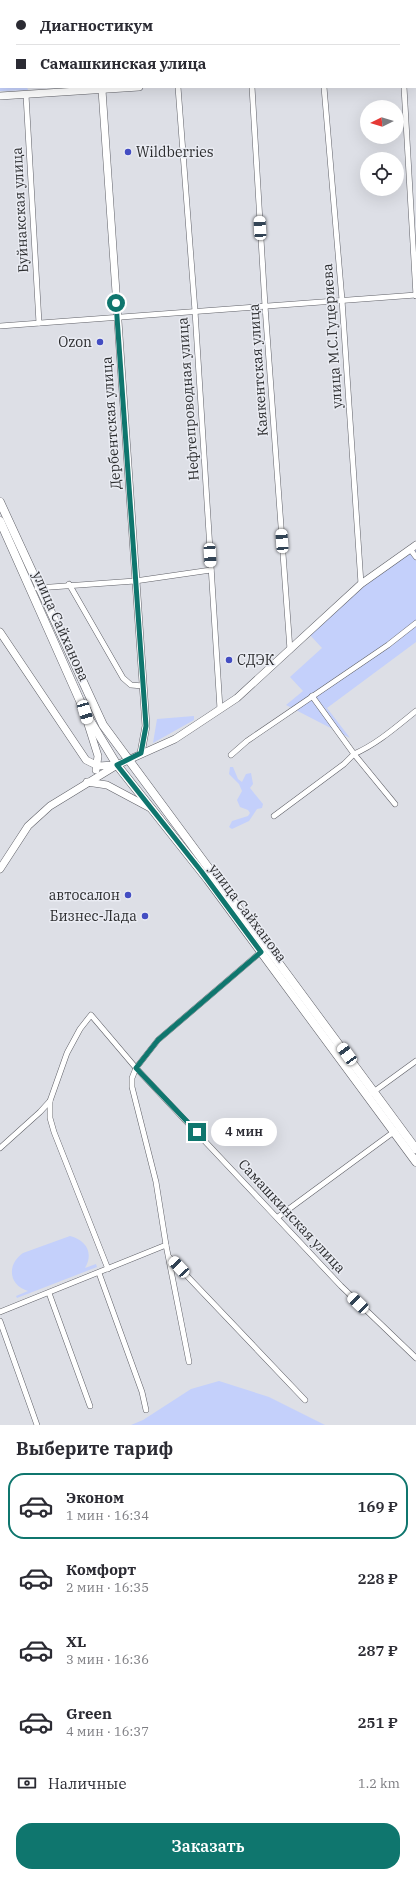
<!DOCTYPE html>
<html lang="ru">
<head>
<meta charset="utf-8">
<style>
  body { margin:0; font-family:"IBM Plex Serif",serif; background:#f7f7f7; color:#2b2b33; height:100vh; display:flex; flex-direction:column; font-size:15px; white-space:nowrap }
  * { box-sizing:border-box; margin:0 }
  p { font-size:13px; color:#7c7c81 }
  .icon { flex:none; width:22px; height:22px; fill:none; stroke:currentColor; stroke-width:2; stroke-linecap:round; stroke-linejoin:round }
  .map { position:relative; height:1425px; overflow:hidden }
  .details { display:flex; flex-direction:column; background:#fff; flex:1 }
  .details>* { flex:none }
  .hud { position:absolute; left:0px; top:0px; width:416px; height:88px; box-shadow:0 4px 16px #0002; display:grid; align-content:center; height:88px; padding:0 16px; background:#fff }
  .needle { width:26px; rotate:265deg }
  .tools { position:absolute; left:360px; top:100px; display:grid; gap:8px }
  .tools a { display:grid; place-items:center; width:44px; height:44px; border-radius:50%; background:#fff; box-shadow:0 4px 16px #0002; font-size:20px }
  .end { position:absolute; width:18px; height:18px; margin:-9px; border:5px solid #0f766e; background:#fff; box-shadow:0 0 0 2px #fff }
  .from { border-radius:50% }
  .bubble { position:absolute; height:28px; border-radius:14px; background:#fff; box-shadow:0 4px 16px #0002; font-size:13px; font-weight:600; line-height:28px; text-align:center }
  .car { position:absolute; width:12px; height:24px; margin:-12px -6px; border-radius:5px; box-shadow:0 0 3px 1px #0007; background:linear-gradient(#fff 24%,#345 0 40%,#fff 0 76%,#345 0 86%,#fff 0) }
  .hud b { display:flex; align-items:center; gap:14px; height:38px; font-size:15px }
  .hud b+b { border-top:1px solid #e1e1e2 }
  .hud i { width:10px; height:10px; background:#2b2b33 }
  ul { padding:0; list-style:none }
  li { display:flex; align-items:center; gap:12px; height:66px; margin:0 8px 6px; padding:0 8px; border:2px solid transparent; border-radius:16px }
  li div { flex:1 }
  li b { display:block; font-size:15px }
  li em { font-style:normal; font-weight:600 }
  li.current { border-color:#0f766e }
  li>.icon { width:36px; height:36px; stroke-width:1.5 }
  h2 { padding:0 16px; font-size:18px; line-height:48px }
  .pay { display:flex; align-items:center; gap:10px; height:44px; padding:0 16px; font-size:15px }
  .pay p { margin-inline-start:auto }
  .button { display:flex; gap:8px; margin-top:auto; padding:8px 16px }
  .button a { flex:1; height:46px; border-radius:16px; background:#0f766e; color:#fff; font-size:16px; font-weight:600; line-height:46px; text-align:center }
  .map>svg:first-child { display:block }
  .green { fill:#c4d0fb }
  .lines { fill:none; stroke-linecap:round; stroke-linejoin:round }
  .street-casing { stroke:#5f6067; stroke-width:6 }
  .secondary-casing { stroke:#5f6067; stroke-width:8 }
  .primary-casing { stroke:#5f6067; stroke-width:9 }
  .street { stroke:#fff; stroke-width:5 }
  .secondary { stroke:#fff; stroke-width:7 }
  .primary { stroke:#fff; stroke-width:8 }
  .route { stroke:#0f766e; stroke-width:5 }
  .poi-dot { fill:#434dc2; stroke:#eaecf3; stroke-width:1.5 }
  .labels { text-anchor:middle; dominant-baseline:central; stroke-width:3; stroke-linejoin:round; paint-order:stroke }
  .poi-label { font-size:14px; fill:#2c2d2f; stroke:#eaecf3; text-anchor:end }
  .street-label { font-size:14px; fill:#2c2d2f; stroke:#eaecf3 }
</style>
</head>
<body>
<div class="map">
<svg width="416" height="1425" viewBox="0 0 416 1425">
  <rect width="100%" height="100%" fill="#dddfe6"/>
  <!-- green -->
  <g class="green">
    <path d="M0 0H244V1H1V87H27L28 90 0 91Z"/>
    <path d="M416 549V642L327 708 350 738 286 705 303 691 290 677 322 648 310 635 364 586Z"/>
    <path d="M194 716V720L153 743 157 719Z"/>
    <path d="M230 767H233L238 779 242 782 246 774 251 773 253 784 250 788 263 804 262 808 257 809 249 821 232 829 229 827 232 821 248 816 250 813 248 810 240 807 237 800 242 791 239 784 229 774Z"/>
    <path d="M70 1236C86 1240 94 1253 85 1268L96 1264 97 1267 17 1298 16 1296 28 1291C8 1285 7 1264 23 1253Z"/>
    <path d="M219 1381 269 1397 325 1425H131L143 1420 191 1389Z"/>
  </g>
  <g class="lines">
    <defs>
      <g id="street">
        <path d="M317 0V1"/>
        <path d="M409 0V1"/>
        <path d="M178 87 195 311 220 709"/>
        <path d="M252 87 265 306 290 650"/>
        <path d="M324 87 342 300 361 584"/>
        <path d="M404 87 416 296"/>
        <path d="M26 95 39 323"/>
        <path d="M0 326 416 295"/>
        <path d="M410 549 416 557"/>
        <path d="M69 584 123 678 131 685 143 686"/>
        <path d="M37 588 135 581 211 570"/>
        <path d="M312 696 354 754C377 744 396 727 416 711"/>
        <path d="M231 755 247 741 388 645 416 623"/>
        <path d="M274 816 344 764 354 754 395 804"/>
        <path d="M372 1093 416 1061"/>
        <path d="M50 1101V1118L54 1132 108 1269"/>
        <path d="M0 1148 40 1112 50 1101 67 1053 80 1029 91 1015 136 1068 341 1286 416 1358"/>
        <path d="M278 1217 395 1131"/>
        <path d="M169 1257 305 1400"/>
        <path d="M99 1273 142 1392 146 1410"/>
        <path d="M49 1293 90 1406"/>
        <path d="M0 1312 166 1245"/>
        <path d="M0 1321 37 1425"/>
        <path d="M189 1362 166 1245 156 1182 132 1087V1078L136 1068 158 1040 262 951"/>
      </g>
      <g id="secondary">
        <path d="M248 0V1"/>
        <path d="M415 72H416"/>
        <path d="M102 90 146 726 141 753"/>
        <path d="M0 96 139 87"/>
        <path d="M0 632 86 760 98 766 115 765"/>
        <path d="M86 718 98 756 96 770"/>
        <path d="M87 782 107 785 152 809"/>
        <path d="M0 869 28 826 50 806 117 765 175 739 237 698 361 584 416 545"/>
      </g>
      <g id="primary">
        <path d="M0 502 103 725 416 1149"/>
        <path d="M0 521 85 712 117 765 208 880 416 1162"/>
      </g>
    </defs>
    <!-- street casing -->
    <use href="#street" class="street-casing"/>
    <!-- secondary casing -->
    <use href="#secondary" class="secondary-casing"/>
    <!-- primary casing -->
    <use href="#primary" class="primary-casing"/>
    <!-- street -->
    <use href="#street" class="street"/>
    <!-- secondary -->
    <use href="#secondary" class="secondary"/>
    <!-- primary -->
    <use href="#primary" class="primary"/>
  </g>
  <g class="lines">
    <!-- route -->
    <path class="route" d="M116 303 146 726 141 753 117 765 201 871 261 952 158 1040 136 1068 197 1132"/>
  </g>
  <!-- markers -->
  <g class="poi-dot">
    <circle cx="128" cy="152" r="4"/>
    <circle cx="100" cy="342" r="4"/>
    <circle cx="229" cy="660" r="4"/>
    <circle cx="128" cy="895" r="4"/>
    <circle cx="145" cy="916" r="4"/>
  </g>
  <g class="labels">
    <!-- poi labels -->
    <g class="poi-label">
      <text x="136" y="152" text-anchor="start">Wildberries</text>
      <text x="92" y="342">Ozon</text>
      <text x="237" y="660" text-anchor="start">СДЭК</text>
      <text x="120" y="895">автосалон</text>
      <text x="137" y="916">Бизнес-Лада</text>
    </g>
    <!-- street labels -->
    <g class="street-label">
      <text transform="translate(20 210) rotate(-93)">Буйнакская улица</text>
      <text transform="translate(332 336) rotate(-94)">улица М.С.Гуцериева</text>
      <text transform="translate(258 370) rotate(-94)">Каякентская улица</text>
      <text transform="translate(188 399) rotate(-94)">Нефтепроводная улица</text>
      <text transform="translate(111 423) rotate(-94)">Дербентская улица</text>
      <text transform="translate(61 626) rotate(66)">улица Сайханова</text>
      <text transform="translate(248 913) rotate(53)">улица Сайханова</text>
      <text transform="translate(292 1216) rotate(47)">Самашкинская улица</text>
    </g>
  </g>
</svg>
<div class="tools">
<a><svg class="needle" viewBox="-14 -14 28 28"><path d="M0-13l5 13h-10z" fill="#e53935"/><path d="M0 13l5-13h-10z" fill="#7c7c81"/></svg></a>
<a><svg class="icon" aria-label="locate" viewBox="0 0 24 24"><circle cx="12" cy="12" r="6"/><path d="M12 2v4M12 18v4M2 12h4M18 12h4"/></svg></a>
</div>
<i class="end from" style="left:116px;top:303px"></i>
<i class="end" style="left:197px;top:1132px"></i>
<div class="bubble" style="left:211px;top:1118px;width:66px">4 мин</div>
<i class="car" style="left:260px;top:228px;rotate:357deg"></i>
<i class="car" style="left:282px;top:541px;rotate:356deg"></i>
<i class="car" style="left:210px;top:555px;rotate:177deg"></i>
<i class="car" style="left:85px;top:712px;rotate:164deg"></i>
<i class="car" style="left:347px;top:1054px;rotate:324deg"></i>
<i class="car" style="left:179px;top:1267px;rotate:317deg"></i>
<i class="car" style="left:358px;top:1303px;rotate:314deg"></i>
<div class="hud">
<b><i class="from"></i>Диагностикум</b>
<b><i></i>Самашкинская улица</b>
</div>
</div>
<section class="details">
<h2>Выберите тариф</h2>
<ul>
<li class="current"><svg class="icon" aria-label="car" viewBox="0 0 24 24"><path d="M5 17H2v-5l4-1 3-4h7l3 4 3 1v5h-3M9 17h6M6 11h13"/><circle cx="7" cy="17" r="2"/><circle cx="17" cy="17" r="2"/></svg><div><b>Эконом</b><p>1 мин · 16:34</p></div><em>169 ₽</em></li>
<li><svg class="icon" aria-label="car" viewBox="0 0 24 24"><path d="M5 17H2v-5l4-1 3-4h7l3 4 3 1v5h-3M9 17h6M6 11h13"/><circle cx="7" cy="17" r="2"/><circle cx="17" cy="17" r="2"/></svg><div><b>Комфорт</b><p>2 мин · 16:35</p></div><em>228 ₽</em></li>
<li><svg class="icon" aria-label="car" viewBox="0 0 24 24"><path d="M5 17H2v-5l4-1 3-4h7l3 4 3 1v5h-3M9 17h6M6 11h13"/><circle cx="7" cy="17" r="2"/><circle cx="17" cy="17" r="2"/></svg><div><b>XL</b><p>3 мин · 16:36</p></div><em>287 ₽</em></li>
<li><svg class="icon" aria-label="car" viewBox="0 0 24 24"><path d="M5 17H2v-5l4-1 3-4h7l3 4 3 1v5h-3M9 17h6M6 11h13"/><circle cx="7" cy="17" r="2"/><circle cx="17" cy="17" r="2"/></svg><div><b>Green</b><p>4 мин · 16:37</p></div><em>251 ₽</em></li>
</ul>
<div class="pay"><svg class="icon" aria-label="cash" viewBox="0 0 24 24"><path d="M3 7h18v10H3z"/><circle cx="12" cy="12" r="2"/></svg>Наличные<p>1.2 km</p></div>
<div class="button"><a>Заказать</a></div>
</section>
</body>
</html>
